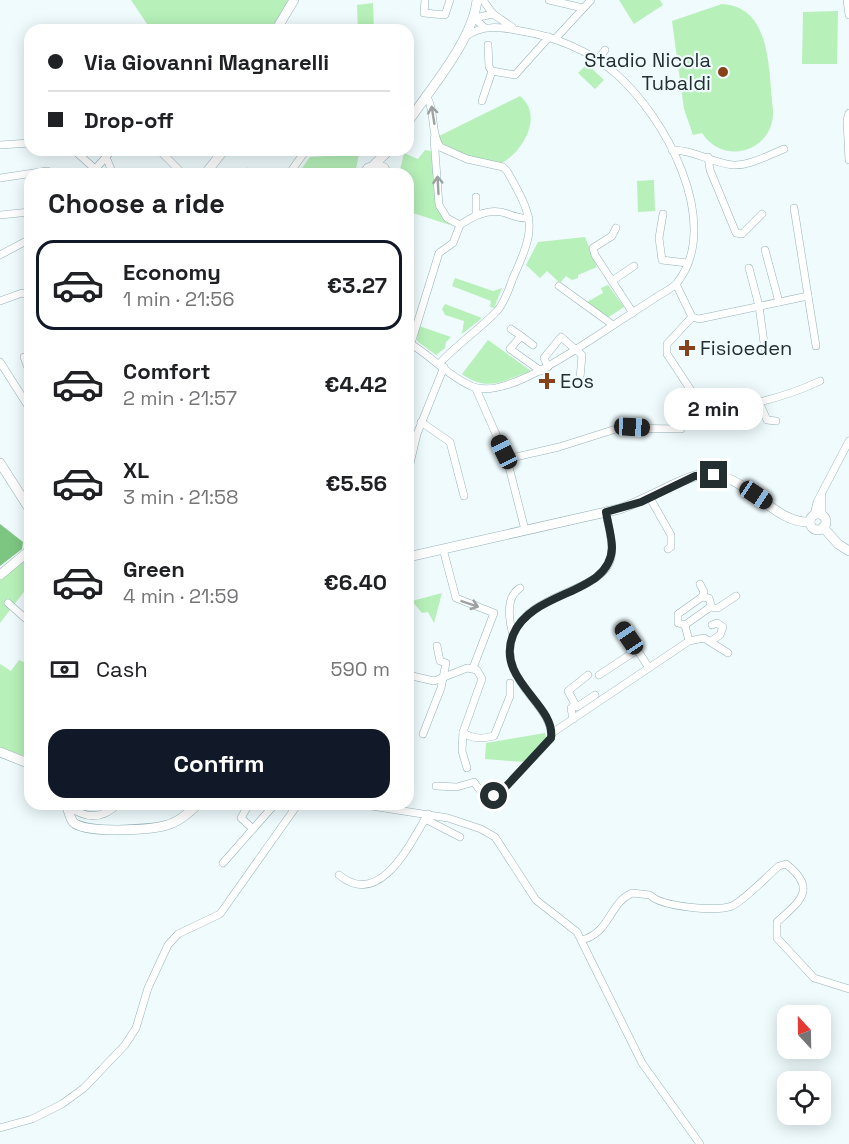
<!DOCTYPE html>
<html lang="en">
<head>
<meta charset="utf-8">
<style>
  body { margin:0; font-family:"Space Grotesk",sans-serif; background:#f6f6f6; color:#202124; height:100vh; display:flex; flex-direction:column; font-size:22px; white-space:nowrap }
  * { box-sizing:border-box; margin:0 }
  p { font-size:20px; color:#757577 }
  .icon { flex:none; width:33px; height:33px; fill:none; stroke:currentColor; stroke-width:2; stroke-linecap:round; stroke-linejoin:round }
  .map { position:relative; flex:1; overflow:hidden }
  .panel { position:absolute; left:24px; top:168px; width:390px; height:642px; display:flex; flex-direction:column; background:#fff; border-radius:18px; box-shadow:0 3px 15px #0003 }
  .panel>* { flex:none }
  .hud { position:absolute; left:24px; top:24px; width:390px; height:132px; border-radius:18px; box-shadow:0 3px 15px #0003; display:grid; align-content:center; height:132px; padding:0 24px; background:#fff }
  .needle { width:39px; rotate:338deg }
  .tools { position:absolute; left:777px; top:1005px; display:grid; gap:12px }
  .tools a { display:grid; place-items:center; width:54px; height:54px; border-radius:12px; background:#fff; box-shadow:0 3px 15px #0003; font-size:30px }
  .end { position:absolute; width:27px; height:27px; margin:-14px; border:8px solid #232f31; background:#fff; box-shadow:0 0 0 3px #fff }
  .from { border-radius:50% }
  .bubble { position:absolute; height:42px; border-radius:18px; background:#fff; box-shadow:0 3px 15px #0003; font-size:20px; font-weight:800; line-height:42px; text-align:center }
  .car { position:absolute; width:18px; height:36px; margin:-18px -9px; border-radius:8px; box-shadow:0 0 4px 2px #0007; background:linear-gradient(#222 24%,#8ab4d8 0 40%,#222 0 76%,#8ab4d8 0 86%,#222 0) }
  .hud b { display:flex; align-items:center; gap:21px; height:57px; font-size:22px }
  .hud b+b { border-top:2px solid #e0e0e0 }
  .hud i { width:15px; height:15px; background:#202124 }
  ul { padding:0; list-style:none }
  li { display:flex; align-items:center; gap:18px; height:90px; margin:0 12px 9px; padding:0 12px; border:3px solid transparent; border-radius:18px }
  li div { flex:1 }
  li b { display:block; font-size:22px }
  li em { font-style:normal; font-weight:800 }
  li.selected { border-color:#111827 }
  li>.icon { width:54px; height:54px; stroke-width:1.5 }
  h2 { padding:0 24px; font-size:27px; line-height:72px }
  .pay { display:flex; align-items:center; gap:15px; height:66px; padding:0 24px; font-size:22px }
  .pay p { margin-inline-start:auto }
  .button { display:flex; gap:12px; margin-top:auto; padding:12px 24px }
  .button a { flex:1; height:69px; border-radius:18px; background:#111827; color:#fff; font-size:24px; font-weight:800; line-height:69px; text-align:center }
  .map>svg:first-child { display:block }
  .green { fill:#b7f0b9 }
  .forest { fill:#7dc682 }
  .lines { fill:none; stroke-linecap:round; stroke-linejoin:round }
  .minor-casing { stroke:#96b3b9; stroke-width:8 }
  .major-casing { stroke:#96b3b9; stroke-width:10 }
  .minor { stroke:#fff; stroke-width:7 }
  .major { stroke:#fff; stroke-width:9 }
  .oneway { stroke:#9ca1a2 }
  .route { stroke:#232f31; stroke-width:8 }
  .poi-dot { fill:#88421b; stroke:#effbfd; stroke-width:2 }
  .labels { text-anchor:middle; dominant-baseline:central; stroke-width:4.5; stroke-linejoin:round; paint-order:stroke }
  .poi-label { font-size:20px; fill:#232f31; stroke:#effbfd; text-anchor:start }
</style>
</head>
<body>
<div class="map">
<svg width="849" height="1144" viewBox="0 0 849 1144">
  <rect width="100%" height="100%" fill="#effbfd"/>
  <!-- green -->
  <g class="green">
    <path d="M131 0H290L271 30H151Z"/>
    <path d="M619 0H660L663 5 634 24Z"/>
    <path d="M373 3 374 30H358L357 5Z"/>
    <path d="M722 4C773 7 768 72 773 110 775 151 724 167 702 133L693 135 684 109 672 21Z"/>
    <path d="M838 11 837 64H802L803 12Z"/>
    <path d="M587 64 604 80 595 89 578 73Z"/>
    <path d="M520 96C544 116 523 151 502 163L470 157 441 143 439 136Z"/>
    <path d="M425 150 431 151 437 207 450 225 416 214H408V174H399L404 153 418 159Z"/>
    <path d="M359 154 355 174H311L302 168 310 157Z"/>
    <path d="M654 180 655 211 638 212 637 181Z"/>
    <path d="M585 237 597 267 578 275V278L572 280 566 276 560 283 547 271 540 278 526 265 538 242Z"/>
    <path d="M455 278 493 291 502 288 494 308 490 307 491 301 452 286Z"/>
    <path d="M608 285 624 307 607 318 587 302 603 293 601 288Z"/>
    <path d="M445 304 482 318 462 334 464 321 445 315 442 309Z"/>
    <path d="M419 326 451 337 446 342 445 348 436 355 417 341Z"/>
    <path d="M488 340 531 371C504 380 488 393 462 374Z"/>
    <path d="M22 560 30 570V584L0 623V580Z"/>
    <path d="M442 593 434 623 428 612 422 613 412 601Z"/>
    <path d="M19 660 30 665V758L0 747V664L11 671Z"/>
    <path d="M545 733 546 738 525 762 485 759 486 743Z"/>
  </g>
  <!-- forest -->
  <path class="forest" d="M0 524 23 542 22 549 0 566Z"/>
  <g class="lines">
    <defs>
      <g id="minor">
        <path d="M425 0 424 13 445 15 450 0"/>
        <path d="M483 0 493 14 512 27"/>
        <path d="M549 0 583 8"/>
        <path d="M847 0 849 15"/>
        <path d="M484 27 474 18 493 14"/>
        <path d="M555 39 591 0"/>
        <path d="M488 45 489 67 492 71 515 75 549 37"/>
        <path d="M597 61 605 50"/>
        <path d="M426 95C436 111 430 132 440 147L467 159 503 167 507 171C535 220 536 227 513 278 509 289 505 302 497 311 479 330 457 344 439 364"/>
        <path d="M482 101 492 71"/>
        <path d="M849 113 847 120 849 160"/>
        <path d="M434 138 439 205 447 218 460 225"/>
        <path d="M0 145 30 143"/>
        <path d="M74 150 95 169"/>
        <path d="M159 150 183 174"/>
        <path d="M672 150C695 150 711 163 733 165 749 166 769 155 784 149"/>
        <path d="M106 157 113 174"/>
        <path d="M708 157 710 170 736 233 742 234 762 214"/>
        <path d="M91 174 112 150"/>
        <path d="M243 174 247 172"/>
        <path d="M289 174 306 150"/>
        <path d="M0 178 47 171 57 174"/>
        <path d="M794 208 808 296"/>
        <path d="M663 214 659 238 662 260 687 263"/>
        <path d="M0 215 30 212"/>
        <path d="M476 215V197"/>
        <path d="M460 225C473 216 489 208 505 213 514 216 519 219 529 218"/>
        <path d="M765 250 779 302"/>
        <path d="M0 255 30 239"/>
        <path d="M749 268 759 306 765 350"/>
        <path d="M612 281 595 255 593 248 612 236 616 228"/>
        <path d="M676 284 692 317 699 319 808 296 816 346"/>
        <path d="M559 286 613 325"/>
        <path d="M0 301 22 293 30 295"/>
        <path d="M633 313 612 281 634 266"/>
        <path d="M692 317 667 344V354L700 404C733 414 790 395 820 381"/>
        <path d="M511 329 521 336 510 349 541 371"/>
        <path d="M521 336 533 345"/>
        <path d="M408 342C430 355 448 376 471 386 500 400 562 358 586 343 609 328 632 313 655 298 662 293 672 289 677 283 724 223 664 115 615 73 590 51 554 36 521 31 500 27 483 24 465 37"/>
        <path d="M408 353 439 253 453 243 460 225"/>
        <path d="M24 357 30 373"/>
        <path d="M0 362 30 409"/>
        <path d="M548 367 544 358 561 337 582 355 580 378"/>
        <path d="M476 389 507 459 525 530"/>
        <path d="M759 402 767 420 776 421"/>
        <path d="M421 422 450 442 464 496"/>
        <path d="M507 459 559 447 619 428 681 429"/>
        <path d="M408 472 417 434 444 367"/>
        <path d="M822 497V515"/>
        <path d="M650 498 671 535V547L668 549"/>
        <path d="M814 515 817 502 849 441"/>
        <path d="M443 549 456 598 494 613 473 668"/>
        <path d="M700 584 704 592 702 597"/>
        <path d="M702 597 709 598 711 605 709 608 685 625 678 623V614Z"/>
        <path d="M8 603 25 618 30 612"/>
        <path d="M709 608H718L736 596"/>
        <path d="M685 625 689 641"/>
        <path d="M622 626 649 668"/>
        <path d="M513 635C509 620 505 597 520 588"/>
        <path d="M711 641 720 635 723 627 717 623 712 625"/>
        <path d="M408 675 434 681 467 668 477 670 482 679 463 732C471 739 483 739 494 736L510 696V683"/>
        <path d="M599 675 637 650"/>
        <path d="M575 704 568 691 588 675"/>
        <path d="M573 719 571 708 575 704 577 707 595 695"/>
        <path d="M463 732 462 751 467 768"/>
        <path d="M552 733 689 641 704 638 728 653"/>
        <path d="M423 734 441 688 446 663 440 661 437 646"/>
        <path d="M436 786 457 787 474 782 479 789 493 796 501 792 551 738C555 706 496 680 513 635 531 590 603 593 611 558 614 543 608 527 606 512"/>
        <path d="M249 804 241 818 253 829"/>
        <path d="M359 804 448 818 481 829 495 837 536 900 577 932 642 1063 700 1144"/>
        <path d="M67 805C85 819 102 820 118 804"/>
        <path d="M425 819 460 837"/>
        <path d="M223 863 275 804"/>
        <path d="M339 875C380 909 410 844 428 814"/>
        <path d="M582 940C611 932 609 903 632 893L650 895C661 907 718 912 732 906 746 899 766 877 779 866L786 864C818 889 800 901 777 922V938L814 978 849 989"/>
        <path d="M0 1128 32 1119 62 1104 84 1088 125 1045 136 1028 148 988 168 945 178 934 220 914 298 804"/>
      </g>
      <g id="major">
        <path d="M276 30 294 0"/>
        <path d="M408 122C430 89 473 40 477 0"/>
        <path d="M374 165 389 150"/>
        <path d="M205 174 224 150"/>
        <path d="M364 174 368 168 377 165 384 168 387 174"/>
        <path d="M0 463 30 510"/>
        <circle cx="818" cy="522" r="8"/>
        <path d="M823 527 838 544 849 551"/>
        <path d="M408 557 619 509C643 502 684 476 704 474 747 472 772 524 810 522"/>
        <path d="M0 575 30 550"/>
        <path d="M0 752 30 764"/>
        <path d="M66 804C68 809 70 818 73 822 84 834 151 830 167 825 179 822 189 813 198 804"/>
      </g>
    </defs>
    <!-- minor casing -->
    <use href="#minor" class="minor-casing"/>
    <!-- major casing -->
    <use href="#major" class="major-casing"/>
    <!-- minor -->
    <use href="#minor" class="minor"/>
    <!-- major -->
    <use href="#major" class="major"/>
  </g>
  <!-- one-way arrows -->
  <defs><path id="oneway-shaft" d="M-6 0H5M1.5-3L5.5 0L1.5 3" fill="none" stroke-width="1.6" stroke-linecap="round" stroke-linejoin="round" transform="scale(1.5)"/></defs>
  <g class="oneway">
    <use href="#oneway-shaft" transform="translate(433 115) rotate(-99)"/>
    <use href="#oneway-shaft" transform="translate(438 185) rotate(-93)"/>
    <use href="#oneway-shaft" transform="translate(470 604) rotate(19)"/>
  </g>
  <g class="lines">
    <!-- route -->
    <path class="route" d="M494 796 501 792 551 738C556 704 495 680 513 635 532 589 610 596 612 548 612 537 608 524 606 512L641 502 695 476 714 475"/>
  </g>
  <!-- markers -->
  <g class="poi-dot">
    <circle cx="723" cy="72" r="6"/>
    <path d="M684 339h6v6h6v6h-6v6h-6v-6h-6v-6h6z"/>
    <path d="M544 372h6v6h6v6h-6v6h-6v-6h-6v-6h6z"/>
  </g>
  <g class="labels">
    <!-- poi labels -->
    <g class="poi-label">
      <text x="711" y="60" text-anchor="end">Stadio Nicola<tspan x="711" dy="23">Tubaldi</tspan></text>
      <text x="700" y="348">Fisioeden</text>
      <text x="560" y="381">Eos</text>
    </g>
  </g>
</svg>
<div class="tools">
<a><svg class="needle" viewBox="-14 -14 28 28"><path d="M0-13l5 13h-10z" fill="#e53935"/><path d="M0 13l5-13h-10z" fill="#757577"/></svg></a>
<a><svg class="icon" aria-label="locate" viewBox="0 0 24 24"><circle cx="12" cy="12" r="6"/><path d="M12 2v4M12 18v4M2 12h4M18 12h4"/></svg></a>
</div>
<i class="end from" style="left:494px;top:796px"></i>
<i class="end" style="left:714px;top:475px"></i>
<div class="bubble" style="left:664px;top:388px;width:99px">2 min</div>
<i class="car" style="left:632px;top:427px;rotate:93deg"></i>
<i class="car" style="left:504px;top:452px;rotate:334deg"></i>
<i class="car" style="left:756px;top:495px;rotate:124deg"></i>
<i class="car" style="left:629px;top:638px;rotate:326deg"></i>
<div class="hud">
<b><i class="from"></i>Via Giovanni Magnarelli</b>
<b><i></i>Drop-off</b>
</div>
<section class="panel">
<h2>Choose a ride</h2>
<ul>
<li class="selected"><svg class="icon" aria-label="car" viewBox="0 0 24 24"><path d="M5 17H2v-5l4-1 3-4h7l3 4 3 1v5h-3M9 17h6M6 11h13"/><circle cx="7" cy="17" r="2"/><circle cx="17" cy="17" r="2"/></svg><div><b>Economy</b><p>1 min · 21:56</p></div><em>€3.27</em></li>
<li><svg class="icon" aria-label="car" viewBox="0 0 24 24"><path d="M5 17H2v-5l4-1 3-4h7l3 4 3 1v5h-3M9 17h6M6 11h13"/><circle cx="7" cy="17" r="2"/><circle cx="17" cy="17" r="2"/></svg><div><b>Comfort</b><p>2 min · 21:57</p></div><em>€4.42</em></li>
<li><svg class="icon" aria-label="car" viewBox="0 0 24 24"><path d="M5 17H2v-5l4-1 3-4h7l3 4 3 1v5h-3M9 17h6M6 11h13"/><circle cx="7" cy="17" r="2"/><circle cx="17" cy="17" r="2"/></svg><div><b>XL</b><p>3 min · 21:58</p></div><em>€5.56</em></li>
<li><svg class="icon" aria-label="car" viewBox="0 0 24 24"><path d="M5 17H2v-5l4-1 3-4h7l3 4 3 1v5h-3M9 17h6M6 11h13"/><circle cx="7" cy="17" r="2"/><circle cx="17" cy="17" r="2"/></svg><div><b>Green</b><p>4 min · 21:59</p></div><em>€6.40</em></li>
</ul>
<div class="pay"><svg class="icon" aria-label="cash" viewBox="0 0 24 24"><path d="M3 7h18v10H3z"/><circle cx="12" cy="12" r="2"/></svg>Cash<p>590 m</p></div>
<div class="button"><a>Confirm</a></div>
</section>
</div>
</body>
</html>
